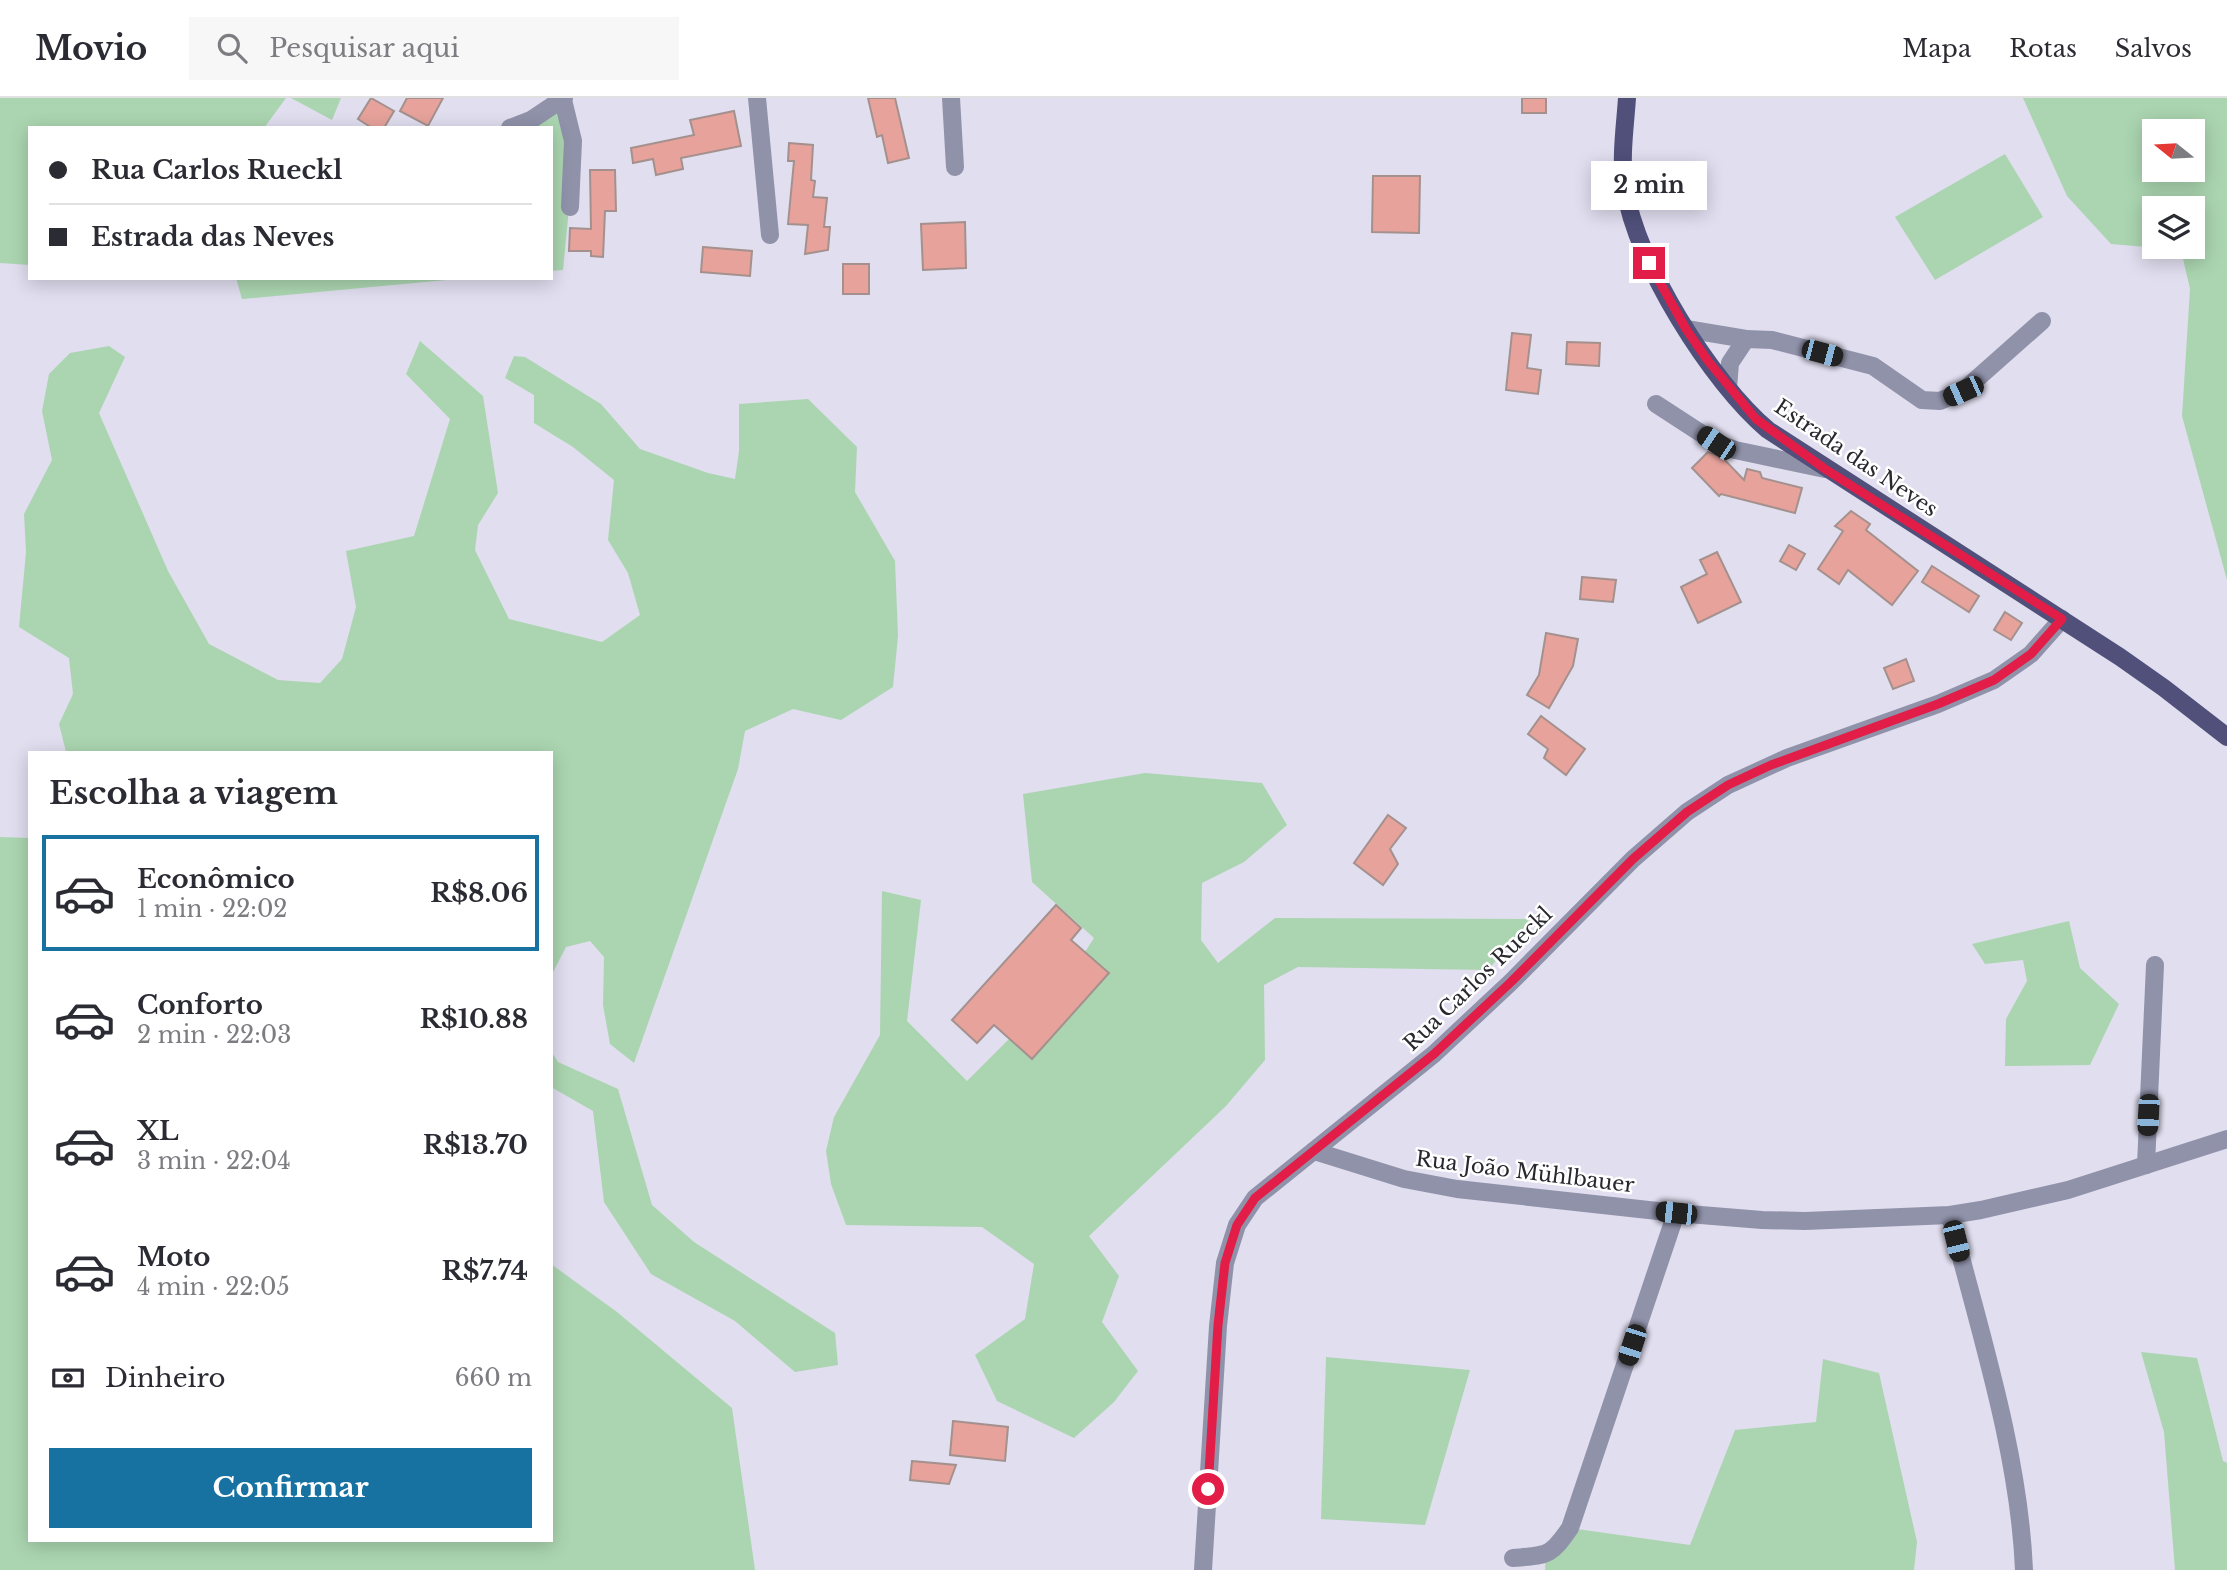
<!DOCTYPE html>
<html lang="pt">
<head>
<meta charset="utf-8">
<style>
  body { margin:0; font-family:"Libre Baskerville",serif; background:#f7f7f7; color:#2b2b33; height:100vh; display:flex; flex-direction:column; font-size:26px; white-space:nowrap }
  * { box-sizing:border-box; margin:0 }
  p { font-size:23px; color:#7c7c81 }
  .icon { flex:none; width:38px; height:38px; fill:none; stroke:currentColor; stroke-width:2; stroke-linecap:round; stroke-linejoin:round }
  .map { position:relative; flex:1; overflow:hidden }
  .panel { position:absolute; left:28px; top:653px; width:525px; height:791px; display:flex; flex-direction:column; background:#fff; border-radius:0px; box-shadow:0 4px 18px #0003 }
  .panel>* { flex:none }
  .guide { position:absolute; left:28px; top:28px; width:525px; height:154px; border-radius:0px; box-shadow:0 4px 18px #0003; display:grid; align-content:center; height:154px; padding:0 21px; background:#fff }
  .needle { width:46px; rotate:288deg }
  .controls { position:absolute; left:2142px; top:21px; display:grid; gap:14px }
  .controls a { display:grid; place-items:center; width:63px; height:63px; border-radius:0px; background:#fff; box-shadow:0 4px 18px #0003; font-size:35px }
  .end { position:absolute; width:32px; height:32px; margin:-16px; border:9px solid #e11d48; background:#fff; box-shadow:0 0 0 4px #fff }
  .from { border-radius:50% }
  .bubble { position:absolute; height:49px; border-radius:0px; background:#fff; box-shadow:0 4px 18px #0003; font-size:23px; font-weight:700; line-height:49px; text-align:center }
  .car { position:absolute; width:21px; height:42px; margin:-21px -10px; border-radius:9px; box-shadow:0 0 5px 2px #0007; background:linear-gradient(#222 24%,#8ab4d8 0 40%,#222 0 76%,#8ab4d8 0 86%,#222 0) }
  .guide b { display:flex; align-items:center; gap:24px; height:66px; font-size:26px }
  .guide b+b { border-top:2px solid #e1e1e2 }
  .guide i { width:18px; height:18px; background:#2b2b33 }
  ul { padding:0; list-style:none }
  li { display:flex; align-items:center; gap:21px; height:116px; margin:0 14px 10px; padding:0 7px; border:4px solid transparent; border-radius:0px }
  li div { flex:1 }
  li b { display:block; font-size:26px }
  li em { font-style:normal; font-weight:700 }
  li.current { border-color:#1872a1 }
  li>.icon { width:63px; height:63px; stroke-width:1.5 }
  h2 { padding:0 21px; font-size:32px; line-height:84px }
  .pay { display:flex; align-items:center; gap:18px; height:77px; padding:0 21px; font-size:26px }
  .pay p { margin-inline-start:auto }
  .primary-button { display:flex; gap:14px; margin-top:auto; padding:14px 21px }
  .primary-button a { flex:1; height:80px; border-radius:0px; background:#1872a1; color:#fff; font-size:28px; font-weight:700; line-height:80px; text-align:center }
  header { display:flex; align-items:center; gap:42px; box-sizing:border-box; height:98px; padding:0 35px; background:#fff; border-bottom:2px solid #e1e1e2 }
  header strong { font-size:33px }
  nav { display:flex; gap:38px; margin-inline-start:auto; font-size:24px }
  .search { width:490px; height:63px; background:#f7f7f7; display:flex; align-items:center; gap:18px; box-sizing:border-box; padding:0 24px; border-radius:0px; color:#7c7c81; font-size:26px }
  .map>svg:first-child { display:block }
  .green { fill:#abd5b0; fill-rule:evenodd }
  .building { fill:#e6a29b; stroke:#a4918e; stroke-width:2 }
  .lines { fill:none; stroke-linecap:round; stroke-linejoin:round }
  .minor { stroke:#9092aa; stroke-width:18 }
  .major { stroke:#50507b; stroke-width:18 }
  .route { stroke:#e11d48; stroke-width:9 }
  .labels { text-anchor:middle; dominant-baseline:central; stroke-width:5; stroke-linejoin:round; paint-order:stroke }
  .street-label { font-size:21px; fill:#29282f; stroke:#fff }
</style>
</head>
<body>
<header>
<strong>Movio</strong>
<div class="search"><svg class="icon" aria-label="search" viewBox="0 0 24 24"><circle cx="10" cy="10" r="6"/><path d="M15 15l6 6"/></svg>Pesquisar aqui</div>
<nav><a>Mapa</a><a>Rotas</a><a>Salvos</a></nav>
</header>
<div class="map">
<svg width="2227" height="1472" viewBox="0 0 2227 1472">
  <rect width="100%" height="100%" fill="#e0deef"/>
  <!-- green -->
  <g class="green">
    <path d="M0 0H286L264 30H30V167L0 165Z"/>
    <path d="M291 0H341L332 22Z"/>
    <path d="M2023 0H2227V482L2182 318 2190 191 2181 152 2111 146 2067 98ZM2154 33H2193V72H2154ZM2154 110H2193V149H2154Z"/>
    <path d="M563 2 570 100 563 172 551 173V30H510Z"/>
    <path d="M2005 56 2043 119 1935 182 1895 119Z"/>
    <path d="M236 180H468L242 201Z"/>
    <path d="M420 243 483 298 498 395 478 427 475 452 509 521 602 544 640 517 628 475 608 442 614 382 573 349 534 325V297L505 280 514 258 525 259 601 306 640 351 708 375 735 381 739 353V306L808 301 857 349 855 394 895 463 898 538 893 589 841 622 793 611 745 633 738 671 634 965 610 946 603 907 604 859 590 843 566 849 551 878V654H66L59 626 73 596 69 560 19 529 26 454 24 416 52 362 42 313 49 276 70 255 109 248 125 259 99 315 168 473 209 546 278 582 320 585 342 561 356 509 346 453 414 438 450 321 406 276Z"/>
    <path d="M1145 675 1262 685 1287 727 1244 764 1202 785 1201 842 1218 865 1275 820 1531 821 1488 872 1298 869 1264 887 1265 962 1226 1008 1089 1138 1119 1178 1102 1224 1138 1273 1114 1304 1074 1340 997 1303 975 1257 1025 1221 1034 1166 982 1129 846 1127 831 1086 826 1053 834 1019 880 937 882 793 921 802 907 923 967 983 1009 941 1033 961 1108 875 1085 854 1094 840 1032 784 1023 696Z"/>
    <path d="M0 739 30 740V1442H551V1166L617 1214 732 1310 755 1472H0Z"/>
    <path d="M2069 823 2080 870 2119 906 2090 967 2005 968 2006 921 2027 883 2023 862 1985 866 1972 846Z"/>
    <path d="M551 953 558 964 618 991 652 1107 694 1144 835 1235 838 1267 795 1274 735 1223 651 1176 604 1104 593 1013 551 989Z"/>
    <path d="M2141 1254 2197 1260 2223 1363 2227 1365V1472H2175L2164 1334Z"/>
    <path d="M1326 1259 1470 1272 1425 1427 1321 1421Z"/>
    <path d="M1823 1261 1879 1275 1917 1444 1914 1472H1545L1546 1458 1570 1430 1690 1447 1735 1332 1816 1324Z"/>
  </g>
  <!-- building -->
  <g class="building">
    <path d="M371 0 394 13 384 30H372L358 21Z"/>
    <path d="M407 0H443L428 28 400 13Z"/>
    <path d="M868 0H895L909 60 888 65 882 37 877 39Z"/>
    <rect x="1522" y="0" width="24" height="15"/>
    <path d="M734 13 741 48 681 60 683 71 656 77 653 61 633 65 631 50 694 37 690 22Z"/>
    <path d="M789 45 813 47 811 82 815 83 813 99 827 100 824 129H830L828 152 805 156 808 127 788 126 794 63H788Z"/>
    <path d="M590 72H615L616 113H605L603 159 591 158V153H569L570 130 591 131Z"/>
    <path d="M1373 78H1420L1419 135 1372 134Z"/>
    <path d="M965 124 966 170 923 172 921 126Z"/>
    <path d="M703 149 752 153 750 178 701 174Z"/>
    <rect x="843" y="166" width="26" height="30"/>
    <path d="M1512 235 1531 237 1527 270 1541 272 1538 296 1506 292Z"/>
    <path d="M1567 244 1600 245 1599 268 1566 266Z"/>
    <path d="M1708 354 1722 359 1744 382 1747 371 1760 374 1762 380 1802 390 1795 415 1721 396 1719 398 1692 370Z"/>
    <path d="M1851 413 1870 426 1866 432 1918 473 1892 507 1848 472 1839 486 1818 471 1843 433 1835 428Z"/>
    <path d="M1789 447 1805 456 1796 472 1780 463Z"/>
    <path d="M1717 454 1741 504 1698 525 1681 489 1707 476 1700 462Z"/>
    <path d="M1932 468 1979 498 1969 514 1922 484Z"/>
    <path d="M1582 479 1616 482 1613 504 1580 501Z"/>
    <path d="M2005 514 2022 525 2011 542 1994 532Z"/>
    <path d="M1546 535 1578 541 1573 568 1549 610 1527 597 1539 577Z"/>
    <path d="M1906 561 1914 583 1893 591 1884 570Z"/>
    <path d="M1541 618 1585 651 1566 677 1544 660 1548 651 1528 636Z"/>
    <path d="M1388 717 1406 730 1390 751 1398 766 1383 787 1354 765Z"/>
    <path d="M1056 807 1081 830 1071 842 1109 875 1032 961 994 927 977 945 952 922Z"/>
    <path d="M953 1323 1008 1329 1005 1363 950 1357Z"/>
    <path d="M912 1363 956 1367 949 1386 910 1382Z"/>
  </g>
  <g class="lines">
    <!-- minor -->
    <g class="minor">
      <path d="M757 0 770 137"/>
      <path d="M951 0 955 69"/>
      <path d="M563 2 573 43 570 109"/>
      <path d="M510 30 531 22 564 0"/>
      <path d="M1686 231 1746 241"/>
      <path d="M1728 290 1730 265 1746 241 1772 242 1873 268 1922 302 1940 303 1963 293 2042 223"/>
      <path d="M1656 306 1716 345 1735 352 1825 371"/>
      <path d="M1314 1053 1404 1081 1457 1091 1676 1115 1762 1122 1805 1123 1950 1117 1981 1112 2068 1092 2227 1041"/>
      <path d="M2146 1067 2155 867"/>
      <path d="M1950 1117C1979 1232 2019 1353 2024 1472"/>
      <path d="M1513 1460C1548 1457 1550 1459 1570 1430L1676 1115"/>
      <path d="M1203 1472 1218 1228 1225 1165 1237 1127 1255 1100 1434 956 1511 884 1633 761 1687 714 1728 687 1787 660 1938 606 1994 582 2031 556 2062 521"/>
    </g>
    <!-- major -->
    <path class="major" d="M1627 0C1625 30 1620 61 1625 91 1636 164 1711 284 1768 332L2120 559 2164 590 2227 639"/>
  </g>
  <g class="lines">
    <!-- route -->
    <path class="route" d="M1208 1391 1218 1227 1225 1165 1237 1127 1255 1100 1434 956 1511 884 1633 761 1687 714 1728 687 1771 667 1938 606 1994 582 2031 556 2062 521 1825 371 1756 321 1708 263 1686 231 1649 165"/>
  </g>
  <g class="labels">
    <!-- street labels -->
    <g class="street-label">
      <text transform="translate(1856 360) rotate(34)">Estrada das Neves</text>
      <text transform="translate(1478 881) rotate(-44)">Rua Carlos Rueckl</text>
      <text transform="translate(1525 1074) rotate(7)">Rua João Mühlbauer</text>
    </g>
  </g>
</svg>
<div class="controls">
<a><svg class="needle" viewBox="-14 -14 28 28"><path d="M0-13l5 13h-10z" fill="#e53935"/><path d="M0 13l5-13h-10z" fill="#7c7c81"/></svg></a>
<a><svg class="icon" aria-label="layers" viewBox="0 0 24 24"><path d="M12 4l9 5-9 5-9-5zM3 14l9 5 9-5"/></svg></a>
</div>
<i class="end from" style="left:1208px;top:1391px"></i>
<i class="end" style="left:1649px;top:165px"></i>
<div class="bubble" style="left:1591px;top:63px;width:116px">2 min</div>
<i class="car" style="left:1822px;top:255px;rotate:105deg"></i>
<i class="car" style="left:1963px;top:293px;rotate:246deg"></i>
<i class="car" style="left:1716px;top:345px;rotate:304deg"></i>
<i class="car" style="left:2148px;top:1017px;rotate:183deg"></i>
<i class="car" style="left:1676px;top:1115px;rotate:276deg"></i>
<i class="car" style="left:1956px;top:1143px;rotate:166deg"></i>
<i class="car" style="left:1632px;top:1247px;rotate:198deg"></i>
<div class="guide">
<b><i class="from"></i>Rua Carlos Rueckl</b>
<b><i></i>Estrada das Neves</b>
</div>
<section class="panel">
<h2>Escolha a viagem</h2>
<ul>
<li class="current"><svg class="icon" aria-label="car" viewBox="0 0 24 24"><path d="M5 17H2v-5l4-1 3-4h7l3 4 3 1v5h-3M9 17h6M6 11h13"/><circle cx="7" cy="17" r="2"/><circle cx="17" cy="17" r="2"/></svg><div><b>Econômico</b><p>1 min · 22:02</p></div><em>R$8.06</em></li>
<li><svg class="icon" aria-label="car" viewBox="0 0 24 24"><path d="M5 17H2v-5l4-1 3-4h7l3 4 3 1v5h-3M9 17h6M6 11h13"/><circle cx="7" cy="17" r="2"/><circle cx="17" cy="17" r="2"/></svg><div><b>Conforto</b><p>2 min · 22:03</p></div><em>R$10.88</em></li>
<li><svg class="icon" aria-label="car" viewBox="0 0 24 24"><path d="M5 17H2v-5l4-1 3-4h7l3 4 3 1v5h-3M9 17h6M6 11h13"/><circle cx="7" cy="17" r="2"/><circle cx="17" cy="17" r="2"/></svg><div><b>XL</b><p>3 min · 22:04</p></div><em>R$13.70</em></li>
<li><svg class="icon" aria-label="car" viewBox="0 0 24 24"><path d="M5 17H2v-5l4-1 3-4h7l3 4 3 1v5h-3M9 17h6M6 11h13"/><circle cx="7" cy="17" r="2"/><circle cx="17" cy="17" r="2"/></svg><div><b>Moto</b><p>4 min · 22:05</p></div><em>R$7.74</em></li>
</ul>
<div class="pay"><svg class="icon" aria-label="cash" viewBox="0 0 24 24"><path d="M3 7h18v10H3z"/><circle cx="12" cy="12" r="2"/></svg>Dinheiro<p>660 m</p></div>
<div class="primary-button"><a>Confirmar</a></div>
</section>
</div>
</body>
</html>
